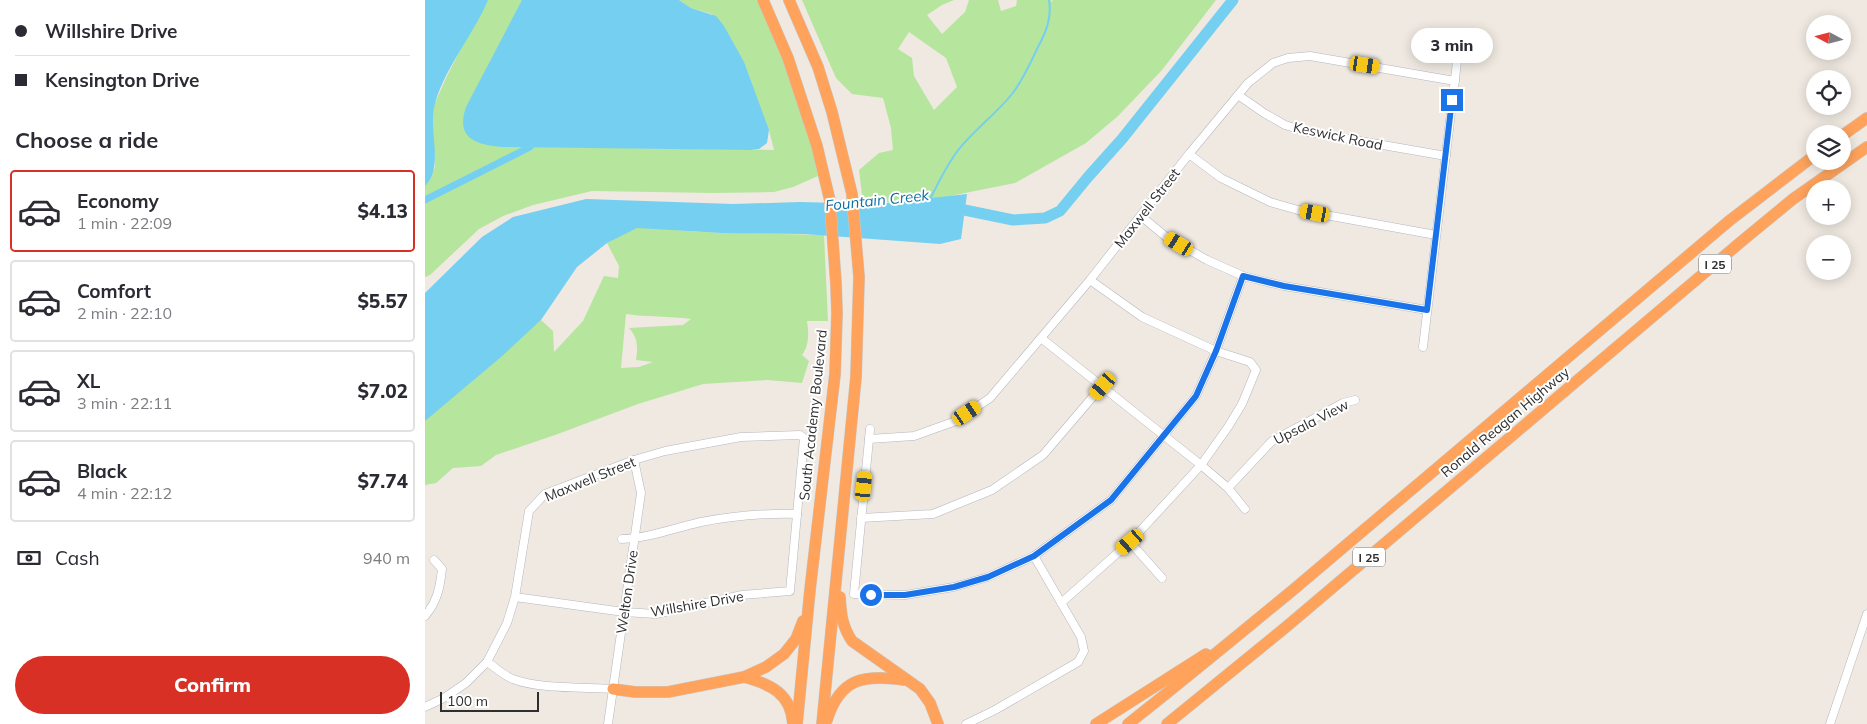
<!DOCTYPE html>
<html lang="en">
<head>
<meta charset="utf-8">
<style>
  body { margin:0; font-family:Mulish,sans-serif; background:#f7f7f7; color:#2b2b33; height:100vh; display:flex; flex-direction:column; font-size:19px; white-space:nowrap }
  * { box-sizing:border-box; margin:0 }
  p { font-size:16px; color:#7c7c81 }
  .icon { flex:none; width:28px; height:28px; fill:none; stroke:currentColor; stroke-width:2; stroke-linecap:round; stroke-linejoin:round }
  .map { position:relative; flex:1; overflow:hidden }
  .sheet { display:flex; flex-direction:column; background:#fff; width:425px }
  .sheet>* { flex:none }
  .hud { display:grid; align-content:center; height:110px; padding:0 15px; background:#fff }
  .needle { width:32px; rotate:277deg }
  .fabs { position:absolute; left:1381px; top:15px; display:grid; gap:10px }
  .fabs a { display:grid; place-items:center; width:45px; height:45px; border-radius:50%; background:#fff; box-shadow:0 2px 12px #0003; font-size:25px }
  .scale { position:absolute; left:15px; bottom:12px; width:99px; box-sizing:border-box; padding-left:5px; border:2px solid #2e2e2e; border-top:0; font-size:14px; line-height:18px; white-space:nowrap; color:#2e2e2e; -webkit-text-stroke:4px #fff; paint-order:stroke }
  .end { position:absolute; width:22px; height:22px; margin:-11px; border:6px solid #1a73e8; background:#fff; box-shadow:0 0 0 2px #fff }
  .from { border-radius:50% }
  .bubble { position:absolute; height:35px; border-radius:18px; background:#fff; box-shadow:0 2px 12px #0003; font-size:16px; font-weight:800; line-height:35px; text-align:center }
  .car { position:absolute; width:15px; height:30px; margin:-15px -8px; border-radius:6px; box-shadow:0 0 4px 1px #0007; background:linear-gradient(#f5c518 24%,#345 0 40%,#f5c518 0 76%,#345 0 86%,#f5c518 0) }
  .hud b { display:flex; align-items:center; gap:18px; height:48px; font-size:19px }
  .hud b+b { border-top:1px solid #e1e1e2 }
  .hud i { width:12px; height:12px; background:#2b2b33 }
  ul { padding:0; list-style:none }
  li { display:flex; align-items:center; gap:15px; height:82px; margin:0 10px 8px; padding:0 5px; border:2px solid #e1e1e2; border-radius:5px }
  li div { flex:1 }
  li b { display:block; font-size:19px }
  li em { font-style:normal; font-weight:800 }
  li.on { border-color:#d93025 }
  li>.icon { width:45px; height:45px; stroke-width:1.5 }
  h2 { padding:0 15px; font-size:22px; line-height:60px }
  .pay { display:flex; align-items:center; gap:12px; height:55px; padding:0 15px; font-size:19px }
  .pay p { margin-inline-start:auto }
  .button { display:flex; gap:10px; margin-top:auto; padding:10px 15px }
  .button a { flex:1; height:58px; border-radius:30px; background:#d93025; color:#fff; font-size:20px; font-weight:800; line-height:58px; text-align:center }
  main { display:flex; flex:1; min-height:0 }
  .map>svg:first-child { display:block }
  .green { fill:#b6e59e; fill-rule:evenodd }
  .water { fill:#75cff0 }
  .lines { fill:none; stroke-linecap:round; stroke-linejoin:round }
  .stream { stroke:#75cff0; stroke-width:2 }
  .canal { stroke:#75cff0; stroke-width:7 }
  .river { stroke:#75cff0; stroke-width:11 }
  .minor-casing { stroke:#b4b7c1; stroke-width:9 }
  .highway-casing { stroke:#c9c9c9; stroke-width:12 }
  .minor { stroke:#fff; stroke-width:8 }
  .highway { stroke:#ffa35c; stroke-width:11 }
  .route { stroke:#1a73e8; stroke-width:6 }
  .labels { text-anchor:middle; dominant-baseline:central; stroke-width:4; stroke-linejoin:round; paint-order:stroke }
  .shield { fill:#fff; stroke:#6d6d6d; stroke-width:1 }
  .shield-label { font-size:12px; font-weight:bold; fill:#2e2e2e }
  .street-label { font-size:14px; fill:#2e2e2e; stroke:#fff }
  .water-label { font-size:15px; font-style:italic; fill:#0d6fa3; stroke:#fff }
</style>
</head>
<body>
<main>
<section class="sheet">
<div class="hud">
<b><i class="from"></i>Willshire Drive</b>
<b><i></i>Kensington Drive</b>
</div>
<h2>Choose a ride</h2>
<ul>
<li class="on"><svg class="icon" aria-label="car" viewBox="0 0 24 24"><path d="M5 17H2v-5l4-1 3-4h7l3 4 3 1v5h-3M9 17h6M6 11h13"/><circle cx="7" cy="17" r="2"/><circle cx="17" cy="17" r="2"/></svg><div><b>Economy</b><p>1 min · 22:09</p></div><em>$4.13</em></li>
<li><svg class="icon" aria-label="car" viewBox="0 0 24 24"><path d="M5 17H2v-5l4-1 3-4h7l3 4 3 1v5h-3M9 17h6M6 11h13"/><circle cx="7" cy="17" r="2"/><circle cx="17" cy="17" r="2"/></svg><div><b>Comfort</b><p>2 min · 22:10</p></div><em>$5.57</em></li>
<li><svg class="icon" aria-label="car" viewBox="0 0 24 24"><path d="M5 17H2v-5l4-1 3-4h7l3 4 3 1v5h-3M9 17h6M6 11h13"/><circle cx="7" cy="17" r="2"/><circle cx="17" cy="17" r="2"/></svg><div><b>XL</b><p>3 min · 22:11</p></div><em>$7.02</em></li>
<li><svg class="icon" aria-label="car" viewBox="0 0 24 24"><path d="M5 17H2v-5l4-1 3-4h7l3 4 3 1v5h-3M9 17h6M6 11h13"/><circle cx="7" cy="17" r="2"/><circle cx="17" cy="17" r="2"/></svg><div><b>Black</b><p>4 min · 22:12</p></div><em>$7.74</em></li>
</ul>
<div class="pay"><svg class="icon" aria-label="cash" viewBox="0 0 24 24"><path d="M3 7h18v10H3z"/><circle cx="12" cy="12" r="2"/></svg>Cash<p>940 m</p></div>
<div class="button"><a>Confirm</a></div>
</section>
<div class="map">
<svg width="1442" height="724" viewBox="0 0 1442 724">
  <rect width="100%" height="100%" fill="#efe9e1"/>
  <!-- green -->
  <g class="green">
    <path d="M61 0H97L126 147 349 150 344 130 287 14 266 8 254 0H332L361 63 382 124 393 176 368 187 349 192 289 193 167 191 108 205 78 216 54 229 5 275 0 277V186L10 167 7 119 9 105 22 76Z"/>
    <path d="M377 0H529L517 5 502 15 517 34 540 12 544 0H573L576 11 591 6 592 0H625L628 2 627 0H791L737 70 693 116 661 143 590 183 505 200 438 203 434 170 454 153 468 150 466 128 458 98 427 94 411 78ZM484 32 521 58 532 87 509 110 489 76 487 58 473 49Z"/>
    <path d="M212 227 277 232 399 235 403 321H382C384 333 384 346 377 355L384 361 377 383 342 380 278 384 213 404 130 435 71 455 56 466 28 468 11 483 0 485V418L42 385 116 320 128 331 129 352 158 321 179 276 193 278 194 266 182 243ZM201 314C222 317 244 316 266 319L258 325 204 328C213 338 213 347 211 360L228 362 214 367 196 368Z"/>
  </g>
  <!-- water -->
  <g class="water">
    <path d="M0 0H63C49 34 16 73 9 108 4 132 19 168 0 186Z"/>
    <path d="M97 0H254L266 8 291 16 299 26 319 62 344 130 342 143 334 149 325 150 78 147C52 145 30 139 41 107Z"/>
    <path d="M542 194 536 239 515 244 379 234 297 233 212 228 182 243 152 267 116 320 76 357 0 421V293L57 237 88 217 161 199 308 204 375 202 452 204Z"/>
  </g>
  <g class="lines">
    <!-- stream -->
    <path class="stream" d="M505 199C514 182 522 164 534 149 550 129 571 114 587 94 598 80 605 64 613 47 621 32 627 18 624 0"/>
    <!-- canal -->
    <path class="canal" d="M0 200 105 147"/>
    <!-- river -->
    <path class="river" d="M525 207 588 220 620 218 635 211 663 177 697 139 808 0"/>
    <defs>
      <g id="minor">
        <path d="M813 95 839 113 860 125 883 132 1021 156"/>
        <path d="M764 154 796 178 845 202 873 210 1011 235"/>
        <path d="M716 216 740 236 782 260 818 276 859 286 1002 310"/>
        <path d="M616 338 776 465 803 488 820 509"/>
        <path d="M998 347 1034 45"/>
        <path d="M445 429 429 594 480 595 529 587 563 577 609 556 686 500 771 396 791 351 818 276"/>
        <path d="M444 439 489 436 531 421 565 398 665 280 764 154 823 83 848 63 863 58 885 56 1030 81"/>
        <path d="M803 488 847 441 918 403 930 400"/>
        <path d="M436 518 508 514 567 490 618 455 677 386"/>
        <path d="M197 539C224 538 249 528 276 522 308 516 340 513 372 514"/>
        <path d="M705 542 737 578"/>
        <path d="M636 603 705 542 776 465 803 427 817 404 831 370 825 362 791 351 717 317 665 280"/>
        <path d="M0 616C12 602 15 588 17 569L9 560"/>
        <path d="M62 662C70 667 79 676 88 679 112 689 161 687 188 689"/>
        <path d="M0 707 19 698 41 683 62 662 82 623 90 597 104 511 120 494 209 460 240 451 316 437 375 435 379 438 365 591 317 595 231 614 199 612 90 597"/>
        <path d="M183 724 216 493 209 460"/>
        <path d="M541 724 570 710 653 662 659 651 656 637 609 556"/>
        <path d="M1405 724 1442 614"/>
      </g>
      <g id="highway">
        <path d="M338 0 363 58 392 146 405 201 411 284 412 313 410 374 385 590 372 724"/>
        <path d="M364 0 393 67 407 112 427 194 434 277 431 377 397 724"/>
        <path d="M1418 135 1442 118"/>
        <path d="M415 597C416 614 417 626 427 641L495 689 505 703 513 724"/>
        <path d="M319 677C345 684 366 693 368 724"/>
        <path d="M188 689 210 692H243L319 677 341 667 359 654 371 639 378 621"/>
        <path d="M402 720C415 678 439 674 479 680"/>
        <path d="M671 724 781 654"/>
        <path d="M703 724C759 680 813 635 868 590L1304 221 1390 155"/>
        <path d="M742 724 861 627 1317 241 1368 199 1442 147"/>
      </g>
    </defs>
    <!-- minor casing -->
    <use href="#minor" class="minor-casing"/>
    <!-- highway casing -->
    <use href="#highway" class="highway-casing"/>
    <!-- minor -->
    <use href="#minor" class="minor"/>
    <!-- highway -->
    <use href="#highway" class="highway"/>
  </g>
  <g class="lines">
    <!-- route -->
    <path class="route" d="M446 595H480L529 587 563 577 609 556 686 500 771 396 791 351 818 276 859 286 1002 310 1027 100"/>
  </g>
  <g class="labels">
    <!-- shield labels -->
    <g class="shield">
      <rect x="1274" y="254.5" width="32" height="19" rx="4"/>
      <rect x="928" y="547.5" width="32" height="19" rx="4"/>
    </g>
    <g class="shield-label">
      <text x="1290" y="264">I 25</text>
      <text x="944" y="557">I 25</text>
    </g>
    <!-- street labels -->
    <g class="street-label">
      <text transform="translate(913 136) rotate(12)">Keswick Road</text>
      <text transform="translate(722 208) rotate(-52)">Maxwell Street</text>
      <text transform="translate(388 415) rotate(-84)">South Academy Boulevard</text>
      <text transform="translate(886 422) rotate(-27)">Upsala View</text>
      <text transform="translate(1080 422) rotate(-40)">Ronald Reagan Highway</text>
      <text transform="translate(165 479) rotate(-22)">Maxwell Street</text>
      <text transform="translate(202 592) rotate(-82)">Welton Drive</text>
      <text transform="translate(272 604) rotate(-10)">Willshire Drive</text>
    </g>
    <!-- water labels -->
    <g class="water-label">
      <text transform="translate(452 200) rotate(-6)">Fountain Creek</text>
    </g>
  </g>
</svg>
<div class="fabs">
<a><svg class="needle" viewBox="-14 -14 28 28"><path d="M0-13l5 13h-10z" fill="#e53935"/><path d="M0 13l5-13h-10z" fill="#7c7c81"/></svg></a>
<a><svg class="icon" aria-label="locate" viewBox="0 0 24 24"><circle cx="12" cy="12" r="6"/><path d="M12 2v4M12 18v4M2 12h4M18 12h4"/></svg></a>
<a><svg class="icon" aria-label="layers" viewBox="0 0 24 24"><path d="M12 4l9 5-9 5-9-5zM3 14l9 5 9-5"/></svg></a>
<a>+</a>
<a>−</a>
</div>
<div class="scale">100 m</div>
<i class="end from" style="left:446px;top:595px"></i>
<i class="end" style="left:1027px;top:100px"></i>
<div class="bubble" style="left:986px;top:28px;width:82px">3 min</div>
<i class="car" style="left:940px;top:65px;rotate:99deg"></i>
<i class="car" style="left:890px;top:213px;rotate:280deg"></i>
<i class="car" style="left:754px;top:244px;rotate:301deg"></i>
<i class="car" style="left:678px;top:386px;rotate:221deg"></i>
<i class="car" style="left:542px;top:413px;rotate:56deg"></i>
<i class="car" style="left:439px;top:486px;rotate:6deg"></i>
<i class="car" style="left:705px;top:542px;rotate:229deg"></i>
</div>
</main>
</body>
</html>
